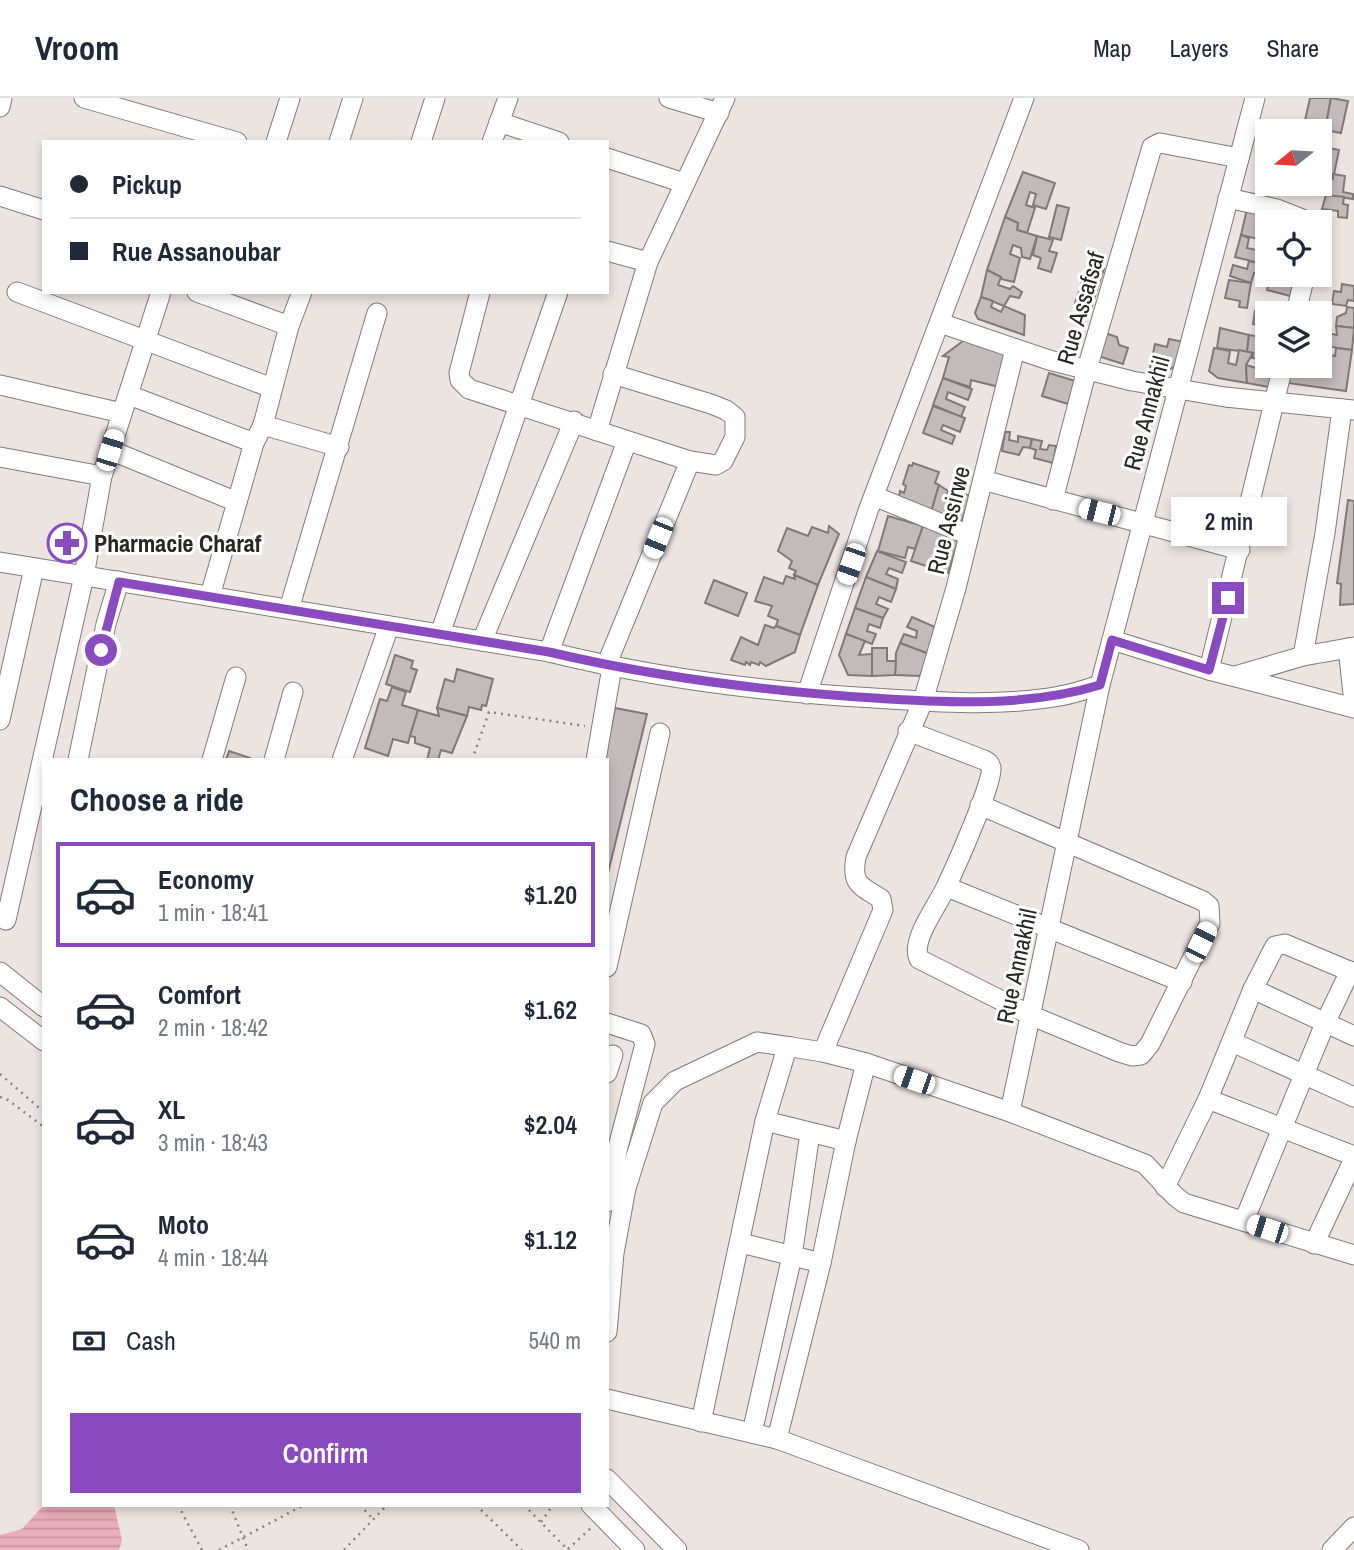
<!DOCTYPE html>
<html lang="en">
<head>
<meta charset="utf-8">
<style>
  body { margin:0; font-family:"Archivo Narrow",sans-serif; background:#f6f6f7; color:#1f2937; height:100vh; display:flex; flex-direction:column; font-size:26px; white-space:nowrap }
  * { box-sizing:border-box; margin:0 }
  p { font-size:23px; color:#747a83 }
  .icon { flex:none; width:38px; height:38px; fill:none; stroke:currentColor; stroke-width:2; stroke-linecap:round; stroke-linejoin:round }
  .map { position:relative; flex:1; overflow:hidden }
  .sheet { position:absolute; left:42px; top:660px; width:567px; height:749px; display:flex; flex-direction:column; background:#fff; border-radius:0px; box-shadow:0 4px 10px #0003 }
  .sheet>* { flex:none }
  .banner { position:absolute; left:42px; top:42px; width:567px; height:154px; border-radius:0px; box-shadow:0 4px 10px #0003; display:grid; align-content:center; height:154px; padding:0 28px; background:#fff }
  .needle { width:46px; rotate:252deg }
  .tools { position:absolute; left:1255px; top:21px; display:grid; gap:14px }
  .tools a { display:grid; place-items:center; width:77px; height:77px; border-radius:0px; background:#fff; box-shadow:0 4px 10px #0003; font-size:35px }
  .end { position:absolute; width:32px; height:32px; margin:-16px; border:9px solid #8b4bc0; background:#fff; box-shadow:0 0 0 4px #fff }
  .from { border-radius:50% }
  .bubble { position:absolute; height:49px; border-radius:0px; background:#fff; box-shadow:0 4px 10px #0003; font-size:23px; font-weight:600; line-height:49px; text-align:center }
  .car { position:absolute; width:21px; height:42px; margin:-21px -10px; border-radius:9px; box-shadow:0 0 5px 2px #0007; background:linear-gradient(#fff 24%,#345 0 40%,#fff 0 76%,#345 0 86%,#fff 0) }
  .banner b { display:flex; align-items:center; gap:24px; height:66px; font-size:26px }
  .banner b+b { border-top:2px solid #e0e1e3 }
  .banner i { width:18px; height:18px; background:#1f2937 }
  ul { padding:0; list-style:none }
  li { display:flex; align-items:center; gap:21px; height:105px; margin:0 14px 10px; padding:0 14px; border:4px solid transparent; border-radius:0px }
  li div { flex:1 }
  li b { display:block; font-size:26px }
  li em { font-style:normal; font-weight:600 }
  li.active { border-color:#8b4bc0 }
  li>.icon { width:63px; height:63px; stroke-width:1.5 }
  h2 { padding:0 28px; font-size:32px; line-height:84px }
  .pay { display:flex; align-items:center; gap:18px; height:77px; padding:0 28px; font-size:26px }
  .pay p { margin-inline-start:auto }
  .primary-button { display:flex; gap:14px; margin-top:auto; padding:14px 28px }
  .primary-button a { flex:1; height:80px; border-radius:0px; background:#8b4bc0; color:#fff; font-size:28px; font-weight:600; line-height:80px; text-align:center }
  header { display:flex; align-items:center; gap:42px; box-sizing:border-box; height:98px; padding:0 35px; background:#fff; border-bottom:2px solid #e0e1e3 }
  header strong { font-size:33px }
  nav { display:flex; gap:38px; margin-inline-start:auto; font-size:24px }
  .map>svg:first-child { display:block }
  .water { fill:url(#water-rules) }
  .building { fill:#c3baba; stroke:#817979; stroke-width:2 }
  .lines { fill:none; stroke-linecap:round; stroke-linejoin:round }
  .minor-casing { stroke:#837b79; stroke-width:21 }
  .path { stroke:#898482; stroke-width:2.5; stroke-dasharray:2 5; stroke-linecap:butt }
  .minor { stroke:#fff; stroke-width:19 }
  .route { stroke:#8b4bc0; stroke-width:9 }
  .labels { text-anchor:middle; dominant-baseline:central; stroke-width:6; stroke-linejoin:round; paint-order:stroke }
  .street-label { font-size:24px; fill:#282524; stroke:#fff }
  .poi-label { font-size:24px; font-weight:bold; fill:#282524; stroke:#fff; text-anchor:start }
</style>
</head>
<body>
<header>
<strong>Vroom</strong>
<nav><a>Map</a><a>Layers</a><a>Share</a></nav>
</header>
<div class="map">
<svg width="1354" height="1452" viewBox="0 0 1354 1452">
  <defs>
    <pattern id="water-rules" width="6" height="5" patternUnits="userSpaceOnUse" patternTransform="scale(1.75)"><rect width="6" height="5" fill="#eaadbc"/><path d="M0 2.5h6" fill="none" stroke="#c995a1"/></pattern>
  </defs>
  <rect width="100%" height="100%" fill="#ece4e1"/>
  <!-- water -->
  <path class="water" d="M44 1407H114L122 1442 119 1452H0V1437L22 1431Z"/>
  <!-- building -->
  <g class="building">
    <path d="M1310 0H1331L1325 32 1304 27Z"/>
    <path d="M1331 0 1348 3 1341 35 1325 32Z"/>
    <path d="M1263 37 1267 38V68L1257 67Z"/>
    <path d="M1320 48 1339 52 1333 81 1320 78Z"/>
    <path d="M1023 74 1055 85 1046 111 1033 107 1036 96 1030 94 1026 107 1035 110 1027 135 1017 132 1018 125 1005 119Z"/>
    <path d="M1333 76 1345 78 1343 94 1353 96V101L1326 97 1329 79 1333 81Z"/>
    <path d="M1326 97 1344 99 1343 106 1348 107 1347 120 1338 119V113L1322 111Z"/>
    <path d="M1057 107 1069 110 1061 142 1049 139Z"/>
    <path d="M1247 111 1281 120 1280 124H1267V143L1241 137Z"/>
    <path d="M1005 119 1018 125 1017 132 1037 138 1030 161 1022 159 1021 150 1013 147 1010 156 1020 160 1014 184 1001 181V179L987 172Z"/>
    <path d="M1241 137 1249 140 1247 150 1261 153 1259 165 1235 159Z"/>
    <path d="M1037 138 1053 142 1049 153 1057 155 1051 174 1038 170 1041 160 1033 157Z"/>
    <path d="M1249 163 1266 167 1263 178 1254 175 1251 185 1230 178 1233 167 1247 171Z"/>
    <path d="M1266 167 1267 177H1281V179L1294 182 1290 198 1267 192 1270 180 1263 178Z"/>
    <path d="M1095 169 1104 171 1097 192 1081 186 1084 177 1092 180Z"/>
    <path d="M987 172 1001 179 998 187 1010 191 1013 188 1022 194 1019 200 1010 198 1004 208 981 199Z"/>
    <path d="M1229 182 1251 185 1247 210 1239 209 1240 203 1225 200Z"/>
    <path d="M1342 186 1354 188V203L1348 202 1346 208 1332 206 1334 193 1341 194Z"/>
    <path d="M1088 189 1097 192 1091 211 1075 205 1079 194 1086 196Z"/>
    <path d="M981 199 993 203 991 209 1001 214 1004 208 1025 217 1024 237 978 221 975 215Z"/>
    <path d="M1347 209 1354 210V230L1336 228 1337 219 1346 215Z"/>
    <path d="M1255 213 1268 215 1267 240 1260 238 1262 228 1253 226Z"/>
    <path d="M1320 227H1322L1321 235H1327L1325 248 1320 246Z"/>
    <path d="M1336 228 1354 230 1352 252 1325 248 1327 235 1337 237Z"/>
    <path d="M1220 230 1249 237 1247 254 1217 250Z"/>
    <path d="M1102 234 1117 239 1119 247 1128 250 1123 266 1095 257Z"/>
    <path d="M1249 237 1267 240V262L1252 260 1253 255 1247 254Z"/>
    <path d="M967 240 1007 251 999 289 971 282 970 289 943 280 949 259 943 258Z"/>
    <path d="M1169 241 1184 244 1179 266 1165 274 1150 270 1155 246 1167 249Z"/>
    <path d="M1214 250 1230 253 1228 265 1236 267 1239 252 1253 255 1246 267 1247 285 1218 280 1209 273Z"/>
    <path d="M1336 250 1352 252 1346 293 1288 285 1293 268H1320V255L1335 258Z"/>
    <path d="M1261 261 1267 262V268H1274L1269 289 1247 285 1246 267 1259 271Z"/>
    <path d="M1049 275 1075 283 1068 306 1042 298Z"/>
    <path d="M943 280 972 291 968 302 948 294 946 301 965 309 961 319 933 307Z"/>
    <path d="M933 308 965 320 960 334 943 327 941 332 955 338 952 346 923 335Z"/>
    <path d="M1005 334H1010L1009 342 1018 344V338L1032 341 1030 350 1023 349 1019 357 1002 353Z"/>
    <path d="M1032 341 1042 343 1040 351 1047 352 1049 347 1056 348 1053 365 1034 360 1036 352 1030 350Z"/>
    <path d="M913 365 939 374 935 385 939 387 931 414 899 399 900 393 904 395 906 388 903 386 909 367 912 368Z"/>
    <path d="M939 387 948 393 945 403 951 405 955 392 970 398 962 423 931 414Z"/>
    <path d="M1348 402 1354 403V506L1340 507 1341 486 1337 485Z"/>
    <path d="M888 418 923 428 915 451 908 449 905 460 878 453Z"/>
    <path d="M829 428 839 436 818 487 794 477 796 473 789 470 792 463 778 453 787 430 808 438 812 429 828 435Z"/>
    <path d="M923 428 959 440 948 475 911 463Z"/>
    <path d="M55 430 75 434 72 448 53 444Z"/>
    <path d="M877 453 906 464 902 475 889 470 886 476 898 481 896 491 866 479Z"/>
    <path d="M794 477 818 487 800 537 776 528 778 522 768 518 772 508 755 503 764 479 783 486 786 478 795 481Z"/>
    <path d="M866 479 896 491 891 504 879 499 876 506 888 511 883 520 855 510Z"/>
    <path d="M714 482 747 495 738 518 705 505Z"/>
    <path d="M855 510 883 520 880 530 869 526 867 533 876 536 872 546 846 536Z"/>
    <path d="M912 519 935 529 929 556 900 545 904 536 916 540 917 533 907 529Z"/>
    <path d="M765 527 774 530 776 528 800 537 795 554 766 568 760 564 759 567 751 564 750 567 746 564 745 567 731 562 741 539 758 547Z"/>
    <path d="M846 536 865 543 859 557 872 556V578L848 577 839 557Z"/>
    <path d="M900 545 929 556 920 578 895 577 896 555Z"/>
    <path d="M872 550H887V563H896L895 577 872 578Z"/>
    <path d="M395 557 413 563 411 570 417 572 410 594 386 586Z"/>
    <path d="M457 571 493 581 486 608 482 607 481 612 469 609 467 618 437 610 445 581 454 584Z"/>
    <path d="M392 589 406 594 402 607 418 612 408 645 393 641 388 658 365 650 380 601 387 603Z"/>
    <path d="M437 610 467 618 452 655 441 652 438 662H427L430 650 415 645V639L410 638 418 612 439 618Z"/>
    <path d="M615 610 647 616 607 779V662H604Z"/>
    <path d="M229 653 250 660V662H226Z"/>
  </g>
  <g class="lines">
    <defs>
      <g id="minor">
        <path d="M84 0 237 44"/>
        <path d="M669 0 719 15"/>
        <path d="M0 9 2 0"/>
        <path d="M499 24 559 44"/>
        <path d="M276 44 290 0"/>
        <path d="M339 44 353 0"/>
        <path d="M421 44 435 0"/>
        <path d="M492 44 508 0"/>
        <path d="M607 60 684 85"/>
        <path d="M0 98 44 112"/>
        <path d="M1228 100 1277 111 1310 124"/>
        <path d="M607 153 648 164"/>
        <path d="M17 194 272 290"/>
        <path d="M197 194 289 228"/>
        <path d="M480 194 459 275 460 282 469 291 690 363 716 367 723 363 735 339V319L726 312 711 306 613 276"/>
        <path d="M1296 215 1305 177"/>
        <path d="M940 225 1049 262 1132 283 1225 299 1354 312"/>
        <path d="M1015 251 956 490 923 603 856 759C851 787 860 787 881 801L883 812 823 954 866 965 1010 1014 1145 1066 1175 1098 1184 1105 1354 1157"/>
        <path d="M0 287 122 315"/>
        <path d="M129 297 254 345"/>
        <path d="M263 327 339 349"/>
        <path d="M597 333 648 164 725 0"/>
        <path d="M110 352 237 404"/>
        <path d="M0 359 102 378"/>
        <path d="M983 382 1240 452"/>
        <path d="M874 398 969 437"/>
        <path d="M1053 402 1087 271 1152 49 1160 45 1239 60"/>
        <path d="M0 464 549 554C655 580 765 594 874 600 933 604 1001 609 1060 598 1073 596 1087 591 1100 587"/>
        <path d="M210 498 254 345 263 327 289 228 302 194"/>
        <path d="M289 511 377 215"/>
        <path d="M440 536 558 194"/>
        <path d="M1112 542 1209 572 1354 610"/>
        <path d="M482 543 574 323"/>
        <path d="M1348 550 1354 605"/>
        <path d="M549 554 627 343"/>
        <path d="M1303 558 1325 435 1342 311"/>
        <path d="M606 568 690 363"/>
        <path d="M1209 572 1283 268"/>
        <path d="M1235 578 1303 558 1354 549"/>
        <path d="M807 596 868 413 1024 0"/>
        <path d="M0 622 34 470"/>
        <path d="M908 633 984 662C988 664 990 665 991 670 994 683 955 770 947 787 939 806 910 842 919 861L1030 917 1119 954 1132 958 1141 957 1150 946 1210 825 1209 808 1203 803 980 707"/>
        <path d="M78 662 106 526 119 483"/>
        <path d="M212 662 236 579"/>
        <path d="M274 662 293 594"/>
        <path d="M342 662 389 528"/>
        <path d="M596 662 612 569"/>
        <path d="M947 789 1182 884"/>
        <path d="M6 822 84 478 102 378 161 194"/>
        <path d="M607 869 660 635"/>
        <path d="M0 874 44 909"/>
        <path d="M1253 891 1354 938"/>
        <path d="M0 909 44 943"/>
        <path d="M607 925 641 936 645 946 618 1049 607 1104"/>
        <path d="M1232 944 1354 999"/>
        <path d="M607 975 613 957"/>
        <path d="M1208 1001 1354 1058"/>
        <path d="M1010 1014 1100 587 1255 0"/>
        <path d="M765 1023 846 1043"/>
        <path d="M1165 1089 1208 1001 1253 891 1275 848 1285 846 1354 875"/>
        <path d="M1244 1123 1326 923 1350 873"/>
        <path d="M741 1145 821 1165"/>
        <path d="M1314 1146 1354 1061"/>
        <path d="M607 1234 614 1155 626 1090 653 1005 675 983 757 944 791 949"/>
        <path d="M607 1301 777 1341 1079 1452"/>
        <path d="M701 1324 765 1023 786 953 791 949 823 954"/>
        <path d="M752 1335 792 1158 810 1035"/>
        <path d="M777 1341 821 1165 846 1043 866 965"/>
        <path d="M607 1381 677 1452"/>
        <path d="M591 1407 635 1452"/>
        <path d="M1332 1452 1354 1429"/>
      </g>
    </defs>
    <!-- minor casing -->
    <use href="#minor" class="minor-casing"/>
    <!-- path -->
    <g class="path">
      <path d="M472 662 489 614 585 628"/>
      <path d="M0 976 44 1014"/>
      <path d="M0 999 8 1002 44 1029"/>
      <path d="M178 1407 202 1452"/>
      <path d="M230 1407 248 1452"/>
      <path d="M360 1407 373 1421"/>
      <path d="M476 1407 522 1452"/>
      <path d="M524 1407 568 1452"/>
      <path d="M541 1424 553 1407"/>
      <path d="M568 1451 591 1430"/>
      <path d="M219 1452 304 1407"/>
      <path d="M344 1452 387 1407"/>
    </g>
    <!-- minor -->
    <use href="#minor" class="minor"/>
  </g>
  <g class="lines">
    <!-- route -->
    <path class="route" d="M101 552 119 484 549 554C655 579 765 593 874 600 950 605 1027 609 1100 587L1112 542 1209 572 1228 500"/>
  </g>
  <!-- icons -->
  <defs>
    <symbol id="pharmacy-ring" viewBox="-11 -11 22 22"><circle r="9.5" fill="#fff" stroke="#8b4bc0" stroke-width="1.5"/><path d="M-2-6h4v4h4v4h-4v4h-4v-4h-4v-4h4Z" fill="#8b4bc0"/></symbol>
  </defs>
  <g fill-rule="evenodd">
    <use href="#pharmacy-ring" x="45" y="423" width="44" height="44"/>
  </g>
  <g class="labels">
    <!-- street labels -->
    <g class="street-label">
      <text transform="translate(1080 210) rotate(-74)">Rue Assafsaf</text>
      <text transform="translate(1146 315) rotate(-75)">Rue Annakhil</text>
      <text transform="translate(948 422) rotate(-76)">Rue Assirwe</text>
      <text transform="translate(1016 868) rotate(-78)">Rue Annakhil</text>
    </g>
    <!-- poi labels -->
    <g class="poi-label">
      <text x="94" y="445">Pharmacie Charaf</text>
    </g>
  </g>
</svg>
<div class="tools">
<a><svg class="needle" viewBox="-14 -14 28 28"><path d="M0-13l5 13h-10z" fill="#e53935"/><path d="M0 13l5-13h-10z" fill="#747a83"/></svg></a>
<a><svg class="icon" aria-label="locate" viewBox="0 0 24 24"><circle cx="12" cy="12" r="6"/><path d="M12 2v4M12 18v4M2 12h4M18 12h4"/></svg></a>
<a><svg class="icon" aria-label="layers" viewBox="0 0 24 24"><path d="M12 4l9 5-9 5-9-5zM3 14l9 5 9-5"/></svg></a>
</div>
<i class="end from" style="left:101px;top:552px"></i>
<i class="end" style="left:1228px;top:500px"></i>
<div class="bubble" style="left:1171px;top:399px;width:116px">2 min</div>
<i class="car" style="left:110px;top:352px;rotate:17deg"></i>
<i class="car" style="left:1099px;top:414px;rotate:284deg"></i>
<i class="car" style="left:658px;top:440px;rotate:202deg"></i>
<i class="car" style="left:851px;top:466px;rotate:199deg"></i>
<i class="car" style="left:1201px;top:844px;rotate:26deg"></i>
<i class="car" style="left:914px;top:982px;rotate:289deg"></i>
<i class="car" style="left:1267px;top:1131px;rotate:288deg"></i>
<div class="banner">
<b><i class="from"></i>Pickup</b>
<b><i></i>Rue Assanoubar</b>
</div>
<section class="sheet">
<h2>Choose a ride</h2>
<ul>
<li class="active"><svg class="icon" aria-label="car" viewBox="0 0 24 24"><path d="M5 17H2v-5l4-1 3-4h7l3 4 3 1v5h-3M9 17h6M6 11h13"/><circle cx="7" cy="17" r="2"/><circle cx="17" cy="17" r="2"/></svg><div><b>Economy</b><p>1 min · 18:41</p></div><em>$1.20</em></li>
<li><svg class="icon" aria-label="car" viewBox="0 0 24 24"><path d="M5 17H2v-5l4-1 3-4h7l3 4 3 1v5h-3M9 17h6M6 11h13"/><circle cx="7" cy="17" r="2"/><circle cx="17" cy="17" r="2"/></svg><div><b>Comfort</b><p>2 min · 18:42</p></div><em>$1.62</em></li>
<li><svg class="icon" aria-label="car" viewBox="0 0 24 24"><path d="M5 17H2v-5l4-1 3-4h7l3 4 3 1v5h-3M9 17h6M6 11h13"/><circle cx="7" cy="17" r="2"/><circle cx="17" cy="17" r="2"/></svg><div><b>XL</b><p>3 min · 18:43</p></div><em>$2.04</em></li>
<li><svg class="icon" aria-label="car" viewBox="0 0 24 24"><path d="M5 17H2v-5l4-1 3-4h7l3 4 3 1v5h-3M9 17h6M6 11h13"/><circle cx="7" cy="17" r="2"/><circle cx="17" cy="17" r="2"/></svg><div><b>Moto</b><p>4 min · 18:44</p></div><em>$1.12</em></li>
</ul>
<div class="pay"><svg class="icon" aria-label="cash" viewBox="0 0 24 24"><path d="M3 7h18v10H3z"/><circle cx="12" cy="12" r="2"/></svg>Cash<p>540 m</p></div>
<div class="primary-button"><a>Confirm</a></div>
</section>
</div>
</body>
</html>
